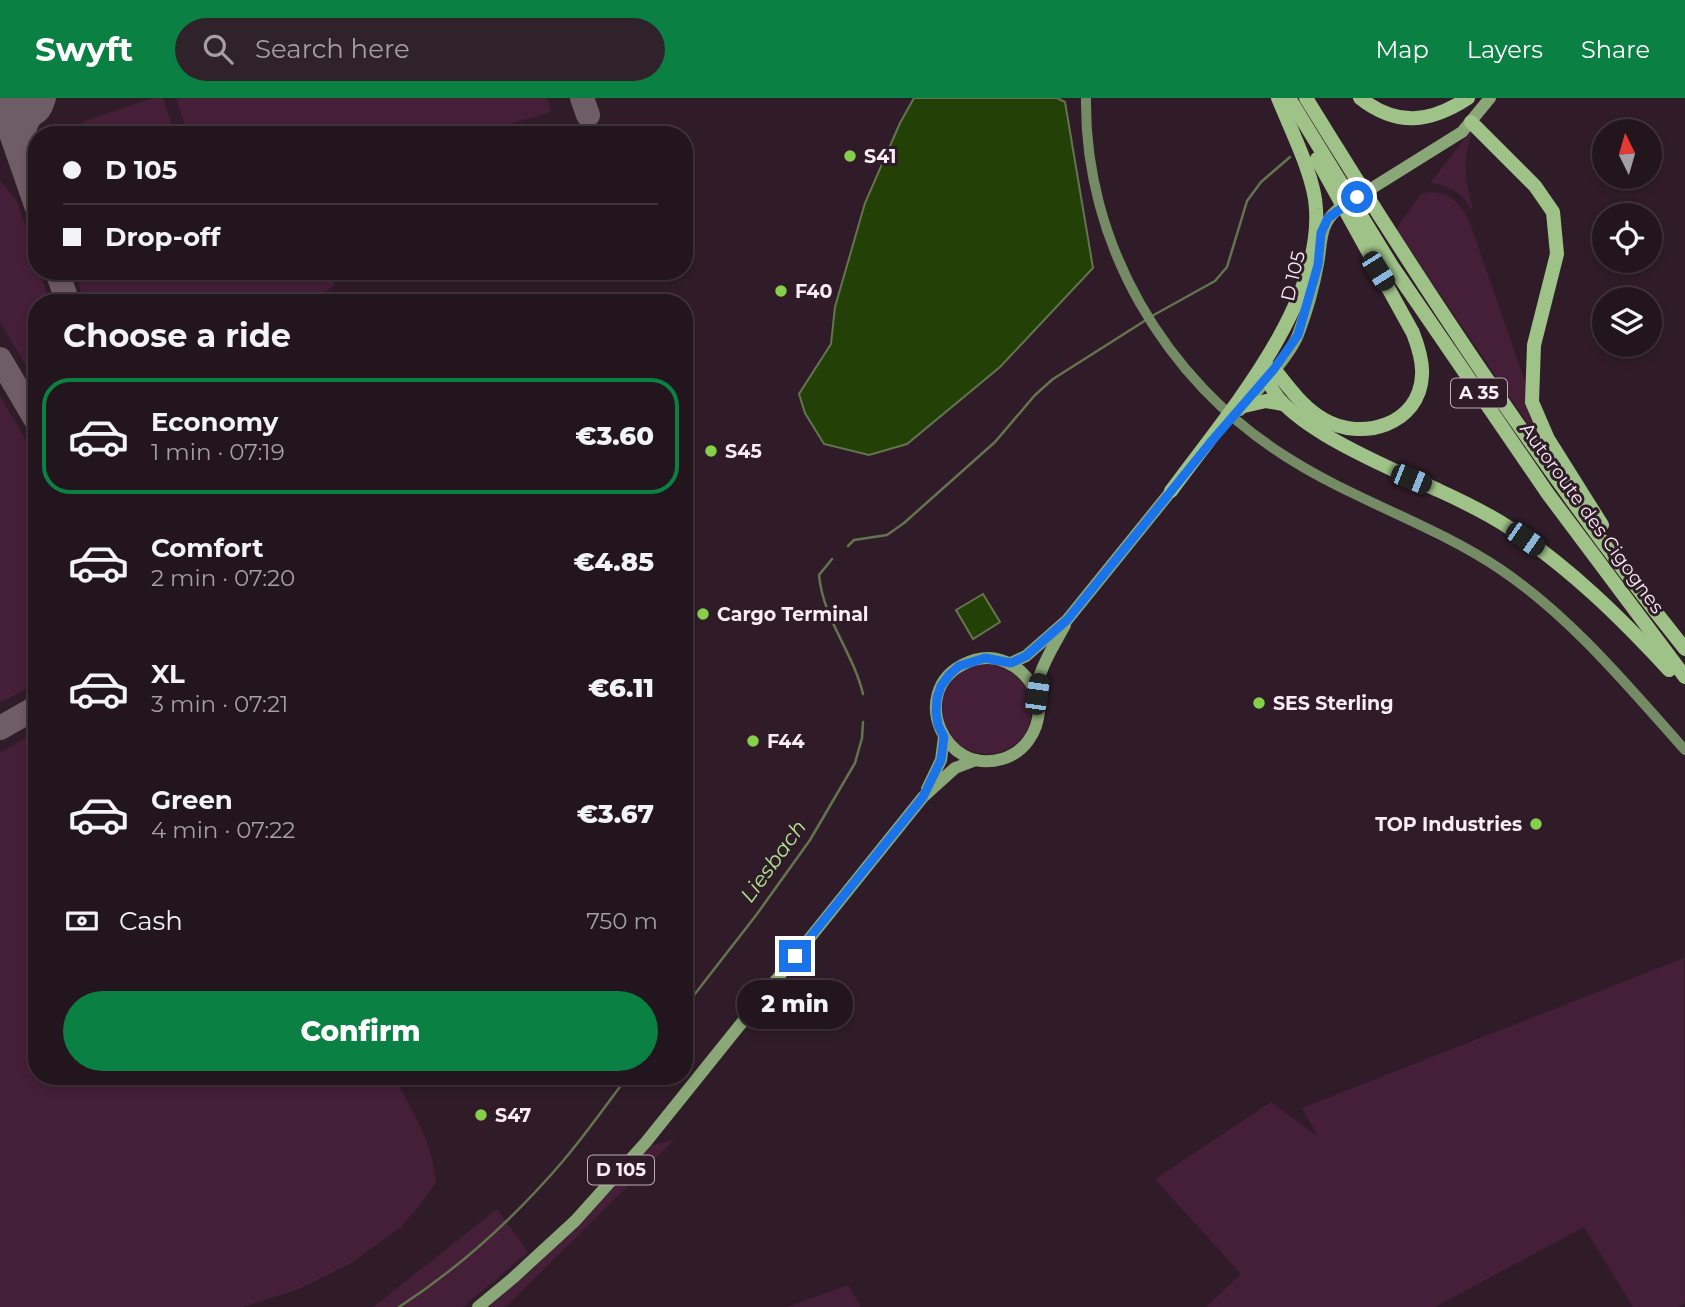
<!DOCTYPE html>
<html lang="en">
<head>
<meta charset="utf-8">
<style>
  body { margin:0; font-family:Montserrat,sans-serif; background:#2f222b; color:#f1f3f6; height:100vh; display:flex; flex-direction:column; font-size:26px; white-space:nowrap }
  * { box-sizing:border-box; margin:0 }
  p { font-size:23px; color:#a39fa4 }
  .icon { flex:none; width:38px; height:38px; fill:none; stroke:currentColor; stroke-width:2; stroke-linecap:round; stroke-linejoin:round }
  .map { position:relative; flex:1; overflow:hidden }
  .details { position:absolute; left:28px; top:196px; width:665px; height:791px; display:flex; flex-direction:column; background:#23151e; border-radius:28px; box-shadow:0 4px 10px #0003,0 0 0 2px #40343c }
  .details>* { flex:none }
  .hud { position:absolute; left:28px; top:28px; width:665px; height:154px; border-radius:28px; box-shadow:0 4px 10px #0003,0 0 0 2px #40343c; display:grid; align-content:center; height:154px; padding:0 35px; background:#23151e }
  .needle { width:46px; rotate:355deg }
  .fabs { position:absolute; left:1592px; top:21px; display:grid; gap:14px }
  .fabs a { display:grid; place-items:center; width:70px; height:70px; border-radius:50%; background:#23151e; box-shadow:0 4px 10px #0003,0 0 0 2px #40343c; font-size:35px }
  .end { position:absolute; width:32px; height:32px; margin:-16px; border:9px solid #1a73e8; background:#fff; box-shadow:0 0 0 4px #fff }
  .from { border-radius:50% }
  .bubble { position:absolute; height:49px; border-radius:24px; background:#23151e; box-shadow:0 4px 10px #0003,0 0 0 2px #40343c; font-size:23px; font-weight:800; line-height:49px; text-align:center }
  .car { position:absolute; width:21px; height:42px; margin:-21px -10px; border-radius:9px; box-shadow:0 0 5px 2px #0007; background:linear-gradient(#222 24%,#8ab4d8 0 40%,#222 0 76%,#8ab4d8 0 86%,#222 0) }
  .hud b { display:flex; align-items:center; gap:24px; height:66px; font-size:26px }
  .hud b+b { border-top:2px solid #40343c }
  .hud i { width:18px; height:18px; background:#f1f3f6 }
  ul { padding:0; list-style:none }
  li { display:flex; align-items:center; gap:21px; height:116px; margin:0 14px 10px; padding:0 21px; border:4px solid transparent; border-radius:28px }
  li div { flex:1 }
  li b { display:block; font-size:26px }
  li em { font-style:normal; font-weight:800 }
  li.current { border-color:#0b8043 }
  li>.icon { width:63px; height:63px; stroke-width:1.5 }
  h2 { padding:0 35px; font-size:32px; line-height:84px }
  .pay { display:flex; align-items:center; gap:18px; height:77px; padding:0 35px; font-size:26px }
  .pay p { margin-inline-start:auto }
  .cta { display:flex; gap:14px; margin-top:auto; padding:14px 35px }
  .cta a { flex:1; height:80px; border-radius:42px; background:#0b8043; color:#fff; font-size:28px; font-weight:800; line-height:80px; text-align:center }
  header { display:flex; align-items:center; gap:42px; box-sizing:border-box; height:98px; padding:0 35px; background:#0b8043; color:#fff }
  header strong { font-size:33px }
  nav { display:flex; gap:38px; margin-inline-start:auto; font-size:24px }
  .search { width:490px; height:63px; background:#2f222b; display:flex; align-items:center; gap:18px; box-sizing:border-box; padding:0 24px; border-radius:38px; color:#a39fa4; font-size:26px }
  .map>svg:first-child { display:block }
  .green { fill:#451f38 }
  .water { fill:#234107; stroke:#64744e; stroke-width:2 }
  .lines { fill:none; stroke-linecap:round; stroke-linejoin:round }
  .stream { stroke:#64744e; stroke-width:2.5 }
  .taxiway { stroke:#6e5c67; stroke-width:24 }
  .runway { stroke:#6e5c67; stroke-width:60 }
  .secondary { stroke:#748b65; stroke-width:10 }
  .primary { stroke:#8aa877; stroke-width:12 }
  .highway { stroke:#9ec287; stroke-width:14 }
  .route { stroke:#1a73e8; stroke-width:9 }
  .poi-dot { fill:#86cf4b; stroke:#2f1c28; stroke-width:2.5 }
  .labels { text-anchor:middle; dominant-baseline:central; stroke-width:6; stroke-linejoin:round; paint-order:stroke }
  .shield { fill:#2f1c28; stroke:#bdaeb7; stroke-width:2 }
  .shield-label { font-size:18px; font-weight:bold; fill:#faecf4 }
  .poi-label { font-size:19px; font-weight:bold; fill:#faecf4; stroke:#2f1c28; text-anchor:start }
  .street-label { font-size:19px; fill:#faecf4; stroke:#2f1c28 }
  .water-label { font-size:21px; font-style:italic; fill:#b1e290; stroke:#2f1c28 }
</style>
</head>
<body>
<header>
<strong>Swyft</strong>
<div class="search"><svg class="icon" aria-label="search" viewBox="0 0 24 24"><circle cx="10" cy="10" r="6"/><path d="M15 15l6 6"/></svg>Search here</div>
<nav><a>Map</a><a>Layers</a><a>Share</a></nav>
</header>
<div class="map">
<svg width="1685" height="1209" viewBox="0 0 1685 1209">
  <rect width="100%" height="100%" fill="#2f1c28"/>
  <!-- green -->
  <g class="green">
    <path d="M153 0H163L175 37H67L84 23Z"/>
    <path d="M176 0H547L551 14 472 37H188Z"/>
    <path d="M1474 29C1461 62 1465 82 1474 116 1464 96 1452 88 1430 85Z"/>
    <path d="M0 83 17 103 37 164V173H40L50 205H37V286L0 224Z"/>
    <path d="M1429 94C1451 94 1461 106 1470 125L1523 278 1566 382 1396 131 1421 96Z"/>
    <path d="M74 173H327L335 187 308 205H85Z"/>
    <path d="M0 298 37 361V585L0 605Z"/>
    <circle cx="987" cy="611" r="45"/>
    <path d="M37 633V978H393C413 1014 432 1042 436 1084L419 1108 401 1129 351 1165 299 1191 243 1209H0V655Z"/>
    <path d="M1684 860 1685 1205 1679 1209H1633L1584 1129 1435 1209H1206L1241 1176 1155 1081 1271 1004 1318 1039 1302 1010Z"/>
    <path d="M674 1042 508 1207 504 1209H488L535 1169 584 1120 649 1048Z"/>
    <path d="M497 1111 528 1154 463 1209H373Z"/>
    <path d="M848 1187 861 1209H787Z"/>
  </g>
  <!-- water -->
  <g class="water">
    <path d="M914 0H1057L1065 4 1093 170 1000 269 907 346 869 357 824 346 805 315 799 296 831 246 835 209 865 105 900 25Z"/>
    <path d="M983 496 1000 524 973 541 956 512Z"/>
  </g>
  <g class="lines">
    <!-- stream -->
    <g class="stream">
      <path d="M1152 218 1215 183 1227 169 1247 103 1261 84 1290 59"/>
      <path d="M848 448 854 442 887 437 904 425 995 344 1035 297 1053 281 1146 222"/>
      <path d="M832 461 819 477C823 521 853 554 863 596"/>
      <path d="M684 910 757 816 810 742 855 665 862 640 863 624"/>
      <path d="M399 1209C459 1170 516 1118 563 1063 586 1036 607 1006 628 978"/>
    </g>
    <!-- taxiway -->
    <g class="taxiway">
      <path d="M582 0 588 17"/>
      <path d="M0 4 37 110"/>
      <path d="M21 57C20 34 28 16 44 0"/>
      <path d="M57 173 68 205"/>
      <path d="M0 261 37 324"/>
      <path d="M0 630 37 609"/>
    </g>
    <!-- runway -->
    <path class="runway" d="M0 8 25 0"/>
    <!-- secondary -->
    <path class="secondary" d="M1086 0C1084 145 1165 282 1285 358 1353 402 1433 426 1500 471 1571 519 1628 588 1685 652"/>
    <!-- primary -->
    <g class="primary">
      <path d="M1240 312C1256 294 1292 256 1299 234 1307 213 1314 188 1318 166 1322 145 1319 127 1337 112L1462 34 1490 0"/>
      <path d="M1011 565 1026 558 1067 522 1176 387"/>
      <path d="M1037 596C1023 566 993 550 962 567 909 595 944 678 1002 661 1024 655 1038 634 1039 612 1039 602 1036 591 1039 580 1044 562 1056 544 1065 527"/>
      <path d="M927 691 941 662 944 639"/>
      <path d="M478 1209 513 1180 575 1123 646 1044 923 699 955 670 976 662"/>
    </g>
    <!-- highway -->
    <g class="highway">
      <path d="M1289 0 1392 168 1548 396 1685 579"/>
      <path d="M1306 0C1423 190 1546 377 1685 551"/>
      <path d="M1360 0C1397 29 1430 25 1468 0"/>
      <path d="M1471 24 1535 88 1553 114 1557 156 1534 247 1532 304 1548 341 1602 427"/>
      <path d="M1274 271C1289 289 1303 310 1323 321 1361 344 1420 327 1422 277 1423 263 1418 248 1413 235L1317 61"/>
      <path d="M1268 278C1272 324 1402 375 1440 393 1464 404 1489 416 1511 431 1570 470 1621 520 1669 572"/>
      <path d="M1244 308 1266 303 1283 306"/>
      <path d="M1171 393C1226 318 1322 209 1316 111 1315 79 1290 30 1278 0"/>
    </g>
  </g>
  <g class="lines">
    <!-- route -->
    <path class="route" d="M795 858 923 699 941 662 944 639 938 627 936 614 937 600 941 588 949 577 959 568 985 560 1011 565 1026 558 1067 522 1210 345 1274 271 1298 237 1318 167 1321 135 1328 120 1357 99"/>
  </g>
  <!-- markers -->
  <g class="poi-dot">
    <circle cx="850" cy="58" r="7"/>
    <circle cx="781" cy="193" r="7"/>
    <circle cx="711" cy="353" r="7"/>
    <circle cx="703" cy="516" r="7"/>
    <circle cx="1259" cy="605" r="7"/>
    <circle cx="753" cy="643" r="7"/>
    <circle cx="1536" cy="726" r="7"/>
    <circle cx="481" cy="1017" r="7"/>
  </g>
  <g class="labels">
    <!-- shield labels -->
    <g class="shield">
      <rect x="1451" y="280.5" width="56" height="29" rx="5"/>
      <rect x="588" y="1057.5" width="66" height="29" rx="5"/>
    </g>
    <g class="shield-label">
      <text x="1479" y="295">A 35</text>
      <text x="621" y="1072">D 105</text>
    </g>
    <!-- poi labels -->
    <g class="poi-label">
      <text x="864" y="58">S41</text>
      <text x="795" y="193">F40</text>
      <text x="725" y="353">S45</text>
      <text x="717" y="516">Cargo Terminal</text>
      <text x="1273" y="605">SES Sterling</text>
      <text x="767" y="643">F44</text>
      <text x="1522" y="726" text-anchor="end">TOP Industries</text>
      <text x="495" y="1017">S47</text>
    </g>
    <!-- street labels -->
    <g class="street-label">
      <text transform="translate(1293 178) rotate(-77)">D 105</text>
      <text transform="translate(1592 420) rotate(54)">Autoroute des Cigognes</text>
    </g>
    <!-- water labels -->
    <g class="water-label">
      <text transform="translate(773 763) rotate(-54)">Liesbach</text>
    </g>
  </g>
</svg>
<div class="fabs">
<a><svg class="needle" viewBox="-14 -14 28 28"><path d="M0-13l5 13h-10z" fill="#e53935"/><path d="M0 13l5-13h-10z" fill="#a39fa4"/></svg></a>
<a><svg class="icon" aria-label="locate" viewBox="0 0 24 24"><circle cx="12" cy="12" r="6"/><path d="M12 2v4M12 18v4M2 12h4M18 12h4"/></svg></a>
<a><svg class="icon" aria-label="layers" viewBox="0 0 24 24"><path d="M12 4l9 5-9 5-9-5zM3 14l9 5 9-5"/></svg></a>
</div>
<i class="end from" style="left:1357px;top:99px"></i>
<i class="end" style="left:795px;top:858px"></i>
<div class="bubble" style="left:737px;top:882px;width:116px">2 min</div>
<i class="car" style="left:1378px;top:173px;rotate:148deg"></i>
<i class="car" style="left:1411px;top:381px;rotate:112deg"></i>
<i class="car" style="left:1525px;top:441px;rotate:125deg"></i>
<i class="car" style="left:1037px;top:596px;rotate:8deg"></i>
<div class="hud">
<b><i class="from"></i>D 105</b>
<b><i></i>Drop-off</b>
</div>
<section class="details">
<h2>Choose a ride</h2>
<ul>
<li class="current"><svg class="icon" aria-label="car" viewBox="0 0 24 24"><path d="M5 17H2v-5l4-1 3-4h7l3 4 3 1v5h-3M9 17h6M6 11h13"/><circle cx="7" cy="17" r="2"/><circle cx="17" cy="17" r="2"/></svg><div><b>Economy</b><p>1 min · 07:19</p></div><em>€3.60</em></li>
<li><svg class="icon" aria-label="car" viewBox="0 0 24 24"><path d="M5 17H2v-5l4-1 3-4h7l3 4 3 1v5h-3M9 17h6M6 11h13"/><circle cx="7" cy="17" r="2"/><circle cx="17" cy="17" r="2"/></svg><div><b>Comfort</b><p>2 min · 07:20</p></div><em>€4.85</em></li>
<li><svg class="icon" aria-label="car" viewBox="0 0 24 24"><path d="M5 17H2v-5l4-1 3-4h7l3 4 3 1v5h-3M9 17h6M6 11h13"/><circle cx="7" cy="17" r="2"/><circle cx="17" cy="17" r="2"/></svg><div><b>XL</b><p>3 min · 07:21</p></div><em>€6.11</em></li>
<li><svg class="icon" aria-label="car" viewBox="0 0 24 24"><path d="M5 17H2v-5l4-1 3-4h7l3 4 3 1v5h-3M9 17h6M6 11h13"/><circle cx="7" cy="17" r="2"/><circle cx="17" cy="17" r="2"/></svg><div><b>Green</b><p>4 min · 07:22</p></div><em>€3.67</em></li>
</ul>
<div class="pay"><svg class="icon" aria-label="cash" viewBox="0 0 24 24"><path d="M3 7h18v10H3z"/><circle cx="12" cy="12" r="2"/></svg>Cash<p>750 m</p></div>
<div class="cta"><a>Confirm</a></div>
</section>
</div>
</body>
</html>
